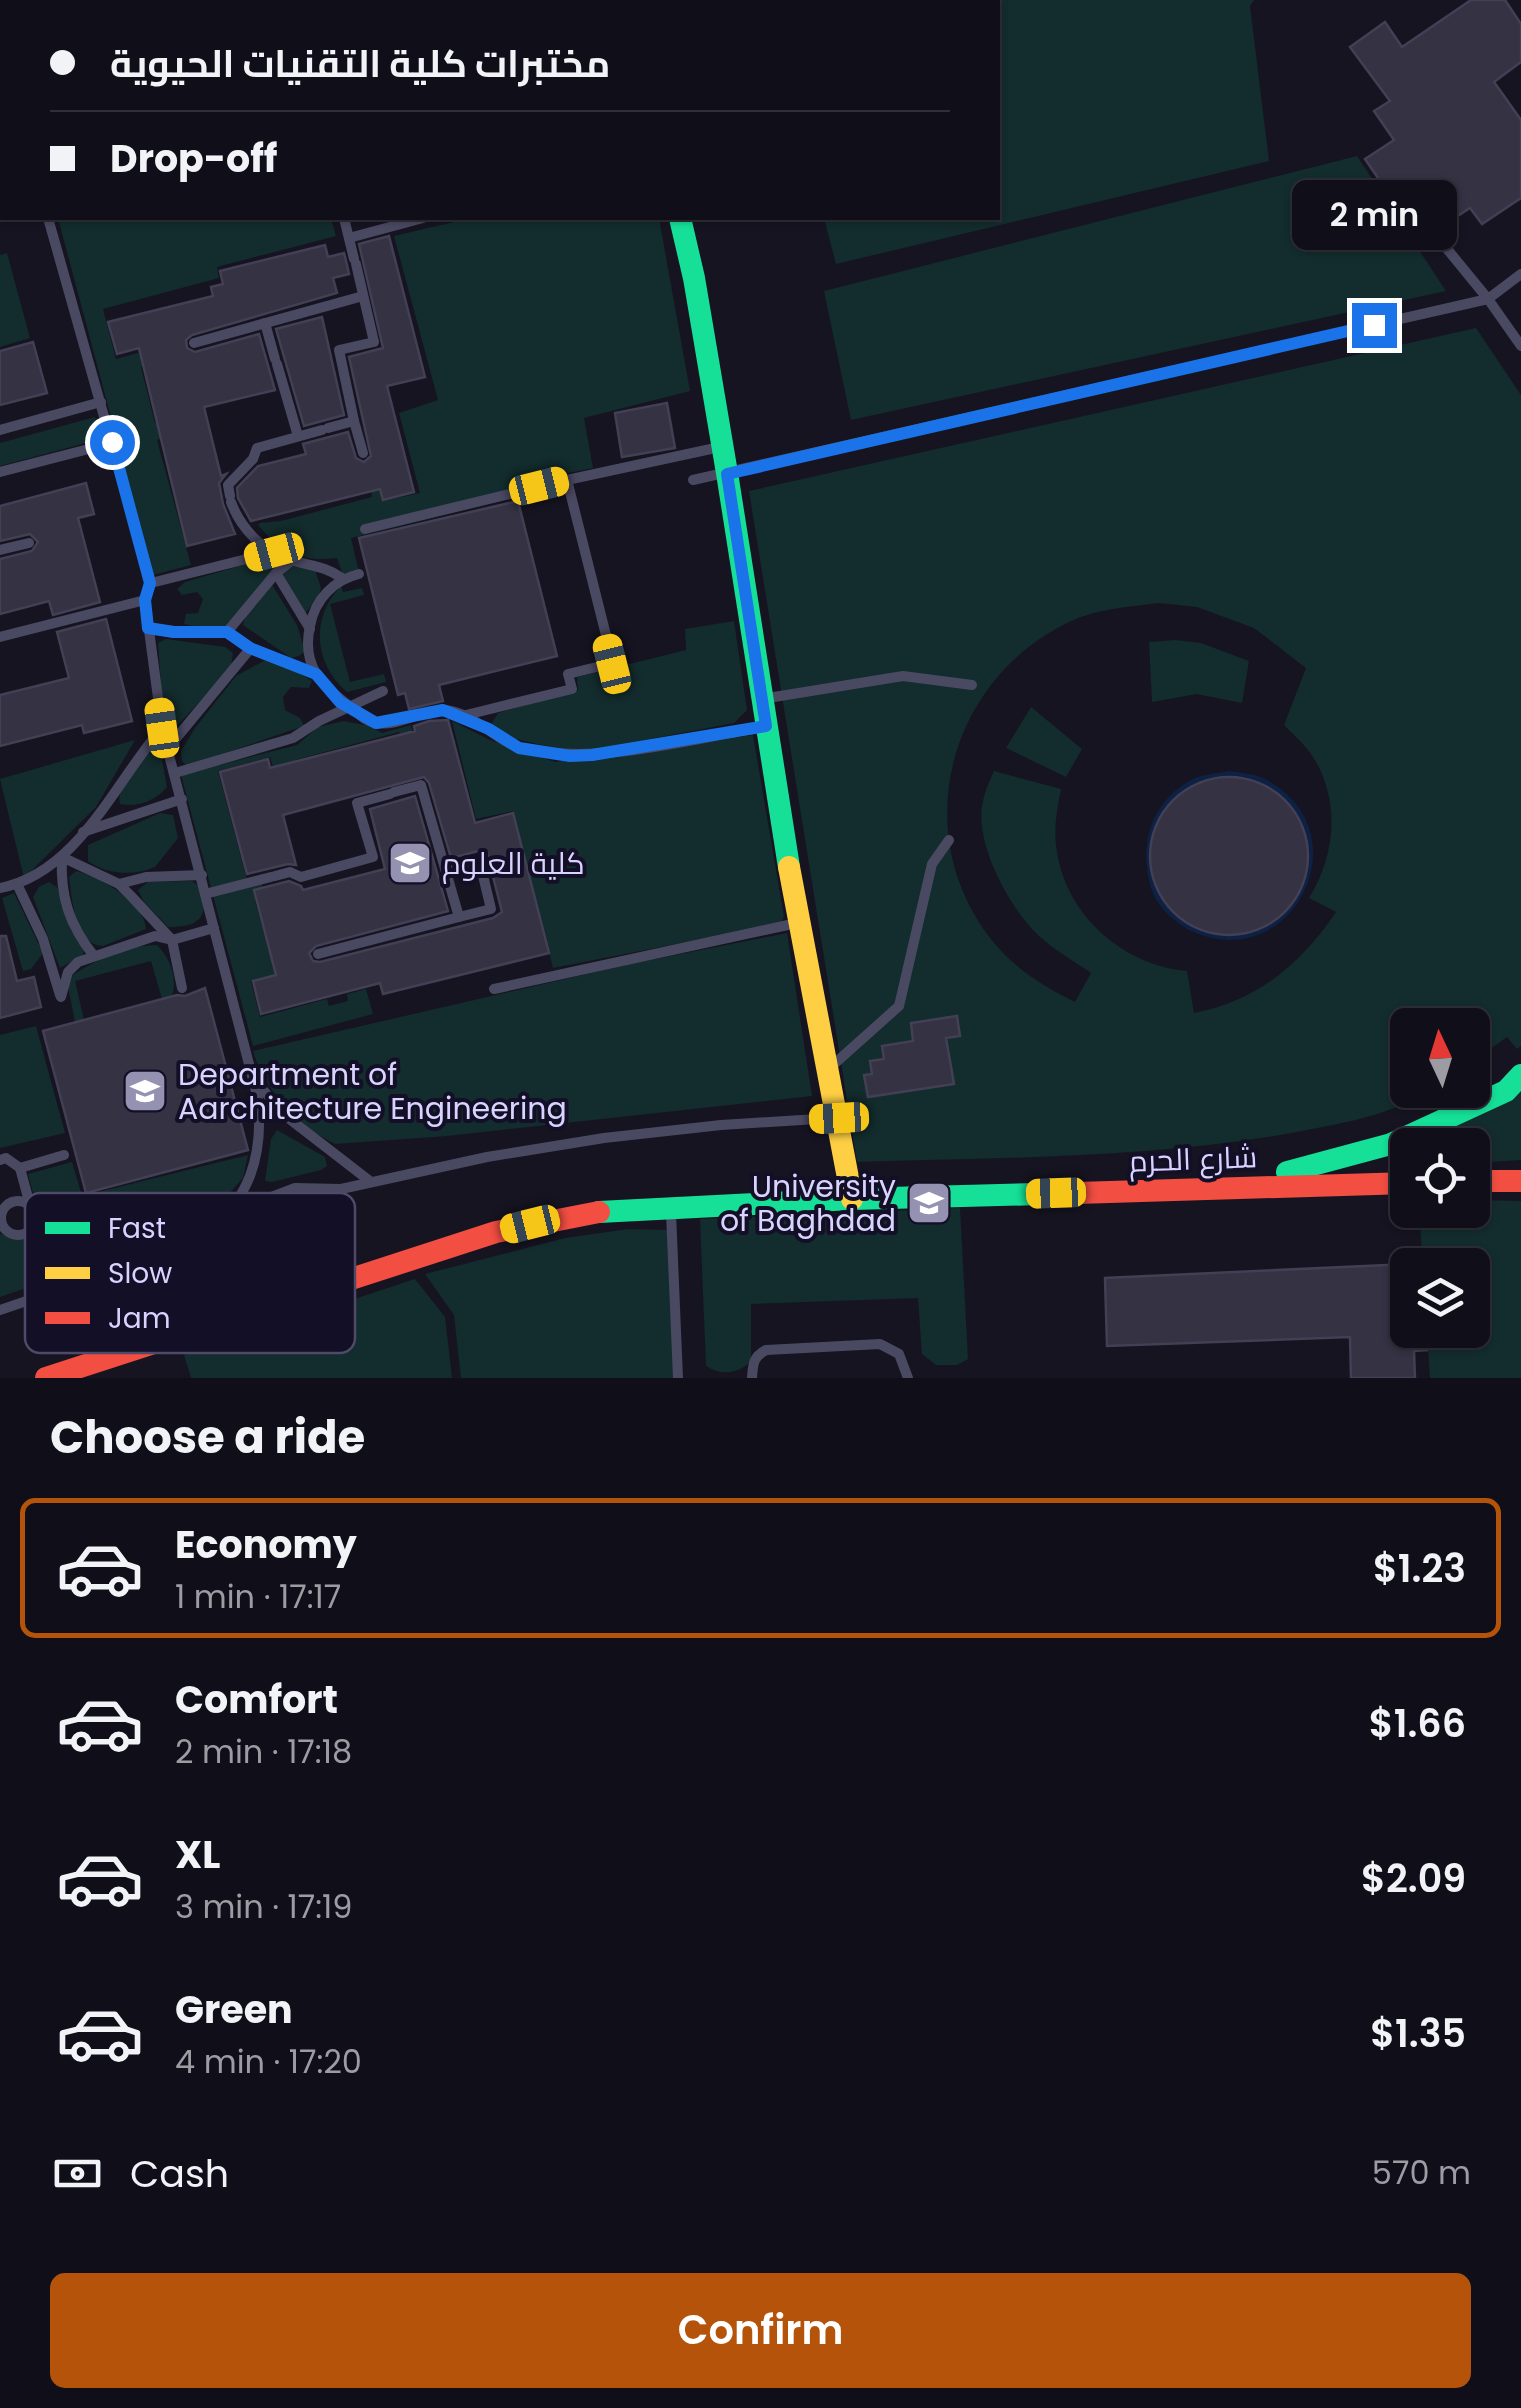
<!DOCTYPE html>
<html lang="en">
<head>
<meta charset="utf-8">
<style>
  body { margin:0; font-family:Poppins,Cairo,sans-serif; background:#1e1d26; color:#f1f3f6; height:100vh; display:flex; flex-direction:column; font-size:38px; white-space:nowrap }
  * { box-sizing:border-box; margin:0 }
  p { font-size:32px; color:#9c9ca2 }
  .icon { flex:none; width:55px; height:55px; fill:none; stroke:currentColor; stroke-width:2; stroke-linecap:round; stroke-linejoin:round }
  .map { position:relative; height:1378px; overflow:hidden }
  .side { display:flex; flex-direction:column; background:#100f19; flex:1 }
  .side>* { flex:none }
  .banner { position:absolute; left:0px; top:0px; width:1000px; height:220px; box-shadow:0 2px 8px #0004,0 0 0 2px #302f38; display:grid; align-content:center; height:220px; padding:0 50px; background:#100f19 }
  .needle { width:65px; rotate:356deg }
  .buttons { position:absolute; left:1390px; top:1008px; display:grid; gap:20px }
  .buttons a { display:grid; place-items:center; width:100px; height:100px; border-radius:15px; background:#100f19; box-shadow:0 2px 8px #0004,0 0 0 2px #302f38; font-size:50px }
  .end { position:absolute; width:45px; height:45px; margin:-22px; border:12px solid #1a73e8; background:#fff; box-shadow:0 0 0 5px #fff }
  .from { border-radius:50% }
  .bubble { position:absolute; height:70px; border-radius:15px; background:#100f19; box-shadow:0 2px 8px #0004,0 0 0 2px #302f38; font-size:32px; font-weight:600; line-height:70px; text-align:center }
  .car { position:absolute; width:30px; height:60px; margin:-30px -15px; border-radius:12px; box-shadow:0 0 8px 2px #0007; background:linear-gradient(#f5c518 24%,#345 0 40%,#f5c518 0 76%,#345 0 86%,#f5c518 0) }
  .banner b { display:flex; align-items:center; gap:35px; height:95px; font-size:38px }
  .banner b+b { border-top:2px solid #302f38 }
  .banner i { width:25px; height:25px; background:#f1f3f6 }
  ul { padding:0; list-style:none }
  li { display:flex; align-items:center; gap:30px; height:140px; margin:0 20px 15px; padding:0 30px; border:5px solid transparent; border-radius:15px }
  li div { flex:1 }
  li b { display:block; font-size:38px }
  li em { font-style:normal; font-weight:600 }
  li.on { border-color:#b45309 }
  li>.icon { width:90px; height:90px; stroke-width:1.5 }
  h2 { padding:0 50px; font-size:45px; line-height:120px }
  .pay { display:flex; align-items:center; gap:25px; height:110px; padding:0 50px; font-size:38px }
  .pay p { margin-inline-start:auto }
  .cta { display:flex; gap:20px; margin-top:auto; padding:20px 50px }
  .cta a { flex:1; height:115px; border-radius:15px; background:#b45309; color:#fff; font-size:40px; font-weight:600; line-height:115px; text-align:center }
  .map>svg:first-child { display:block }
  .green { fill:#132c2d; fill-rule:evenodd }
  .water { fill:#0d2144; fill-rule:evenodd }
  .building { fill:#343243; stroke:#433f54; stroke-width:2.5 }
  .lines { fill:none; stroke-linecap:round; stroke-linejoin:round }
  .lane { stroke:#4a4962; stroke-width:10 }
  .fast { stroke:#16e098; stroke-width:22 }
  .slow { stroke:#ffcf43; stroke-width:22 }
  .jam { stroke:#f24e42; stroke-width:22 }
  .route { stroke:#1a73e8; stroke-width:12 }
  .labels { text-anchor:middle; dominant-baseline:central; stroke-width:8; stroke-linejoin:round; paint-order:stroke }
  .poi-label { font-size:30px; fill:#d9d4ff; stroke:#130f26; text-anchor:start }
  .street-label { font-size:30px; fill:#d9d4ff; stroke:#130f26 }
  .key { fill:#130f26; stroke:#4e4a67; stroke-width:2.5 }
  .key-label { font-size:28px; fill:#d9d4ff }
</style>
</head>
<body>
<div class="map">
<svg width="1521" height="1378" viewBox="0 0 1521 1378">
  <rect width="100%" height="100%" fill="#161421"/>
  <!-- green -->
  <g class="green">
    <path d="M784 0H1254L1250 6 1269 161 836 264 824 218H998V2Z"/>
    <path d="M1357 156 1446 291 851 420 824 291Z"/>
    <path d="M58 218H331L336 236 217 267 219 278 103 309 116 359 149 350 152 364 141 367 155 423 166 421 170 436 157 440 191 565 153 575Z"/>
    <path d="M471 218H659L690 391 584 418 593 468 519 483 520 496 351 538 359 572 343 575 337 558C303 563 279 551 258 525L260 523 281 521 372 497 371 486 378 485 383 501 420 493 399 413 438 400 394 236Z"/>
    <path d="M7 253 30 338 0 347V255Z"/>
    <path d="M1476 328 1521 395V1046L1517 1049 1507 1037 1473 1061 1472 1025H1408V1090H1429C1394 1114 1348 1122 1307 1130 1160 1159 1006 1157 857 1162L749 491ZM1159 603 1197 607 1254 628 1306 668 1284 725C1293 734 1304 744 1311 754 1341 798 1336 855 1309 898L1336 912C1301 964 1257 1001 1194 1013L1187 971C1123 965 1067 916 1057 852 1053 830 1057 810 1061 789L994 771C990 780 985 791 983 801 973 842 1010 909 1039 936 1054 950 1074 961 1091 973L1075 1002C1045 987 1017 970 995 944 908 839 945 686 1063 625 1093 609 1126 607 1159 603Z"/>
    <path d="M95 417 101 439 0 466V443Z"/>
    <path d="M274 556 280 563 277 570 227 627 204 628 184 624 186 614 198 613 203 599 197 592 182 595 177 589 185 582Z"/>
    <path d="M293 564 315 570 321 588 319 597 306 612H302L283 575 285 569Z"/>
    <path d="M271 583 297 625 305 651 299 656 291 658 243 625 246 613Z"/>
    <path d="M341 586 343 592 362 588 364 595 330 604 350 682 384 674 386 682 347 692C314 664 310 617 341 586Z"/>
    <path d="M734 621 747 710 734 723 597 749 569 751 507 737 492 723 498 713 578 690 577 677 686 650 685 629Z"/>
    <path d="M166 639 225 647 233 653 231 668 176 727H169L163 715 158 643Z"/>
    <path d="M1175 640 1201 643 1249 661 1242 703 1197 694 1152 702 1149 642Z"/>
    <path d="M267 659 287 666 312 681 309 688 291 687 283 697 285 710 300 718 304 726 187 766 182 761 181 751 195 728 236 676Z"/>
    <path d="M1031 707 1082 749 1066 777 1006 748Z"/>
    <path d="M344 721 370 726 382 733 411 725 415 740 403 744 399 732 295 760 297 771 276 777 270 757 218 771 247 880 261 882 264 892 274 896 255 901 269 951 286 947 287 971 251 981 260 1017 327 999 329 1006 348 1001 347 994 366 989 373 1014 253 1046 181 775 297 745 318 727Z"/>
    <path d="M452 721 490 740 555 762 753 735 784 917 780 924 553 968 513 811 476 819Z"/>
    <path d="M135 740 96 807 24 878 0 779Z"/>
    <path d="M155 745 160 749 167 787C157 800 137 808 120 804 115 783 141 760 155 745Z"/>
    <path d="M160 813 173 815 178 838 155 867C135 876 106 875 88 861V845Z"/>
    <path d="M76 871C99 877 145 902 146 929L103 946C75 945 72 899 69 877Z"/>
    <path d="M192 881 204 889C207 919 199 927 168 927L144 902 138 890 148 882Z"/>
    <path d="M49 882 58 888 71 931 84 950 83 955 60 968 33 897 39 887Z"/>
    <path d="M14 893 43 953 31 969 23 971 2 898Z"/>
    <path d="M787 933 812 1096 447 1136 335 1144C297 1125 265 1091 253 1051L630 964Z"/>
    <path d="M157 945C170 958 178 978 172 996L162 999 151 961 75 981 84 1020 75 1022 68 987 73 975C98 959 127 945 157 945Z"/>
    <path d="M36 1026 65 1133 0 1148V1035Z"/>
    <path d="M1521 1088V1160L1473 1163 1472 1145H1419Z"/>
    <path d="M277 1130 325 1157 327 1166 321 1170 272 1182 265 1181 271 1139Z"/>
    <path d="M248 1155 243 1178 202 1224 97 1262 43 1230 28 1174 72 1162 82 1196Z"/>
    <path d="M1473 1200 1521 1201V1378H1430L1427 1330H1472V1265H1423L1419 1210H1472Z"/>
    <path d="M960 1208 968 1359 957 1365H936L922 1354 918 1298 751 1304V1361C738 1374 722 1376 706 1366L700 1219Z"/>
    <path d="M628 1229 669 1230 674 1378H461L454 1315 425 1274 565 1238Z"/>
    <path d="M0 1234 22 1237 74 1265 75 1271 0 1297Z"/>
    <path d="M415 1279 445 1317 452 1378H191L184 1355Z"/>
  </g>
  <!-- water -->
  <path class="water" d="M1230 771C1242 773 1257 774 1267 780 1364 833 1293 977 1191 931 1174 922 1157 907 1151 888 1138 844 1151 801 1193 779 1204 774 1219 773 1230 771ZM1230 796C1273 806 1299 834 1283 879 1278 895 1265 904 1250 911 1177 942 1123 817 1230 796Z"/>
  <!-- building -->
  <g class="building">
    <path d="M1471 0H1505L1521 24V62L1494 82 1521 120V198L1482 224 1470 208 1450 221 1432 193 1402 213 1365 159 1394 140 1374 111 1390 101 1350 47 1385 22 1402 47Z"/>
    <path d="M389 236 425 377 387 386 414 492 383 500 380 489 251 521 238 498 237 488 258 466 306 454 303 444 348 432 356 458 364 462 371 456 349 357 383 348 359 244Z"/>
    <path d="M325 245 328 257 344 253 347 265 349 274 333 278 337 293 192 335 186 340 187 348 195 352 259 334 275 390 204 407 221 476 226 474 219 483 223 504 235 534 187 546 139 348 117 354 108 322 213 296 211 287 223 284 220 271Z"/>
    <path d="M322 317 344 415 304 426 276 329Z"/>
    <path d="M33 342 47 393 0 405V351Z"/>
    <path d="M667 403 675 448 622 457 615 413Z"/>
    <path d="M86 483 94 514 78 518 100 602 53 615 49 601 0 614V559L32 551 38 542 30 534 0 541V506Z"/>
    <path d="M518 501 557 656 439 685 443 701 409 709 405 693 398 695 359 538Z"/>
    <path d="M106 619 132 721 84 733 82 725 0 746V695L69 678 57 632Z"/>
    <path d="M448 720 475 823 513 813 549 953 383 994 380 983 261 1014 253 981 276 975 254 890 289 881 301 886 303 890 385 869 370 809 415 796 448 911 316 946 309 953 313 961 320 962 493 918 502 912 486 849 451 858 429 783 424 777 283 815 296 865 288 864 247 874 220 772 268 759 270 768 415 731 414 726 429 721Z"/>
    <circle cx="1229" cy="856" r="79"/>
    <path d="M0 936H6L17 981 34 977 41 1007 0 1018Z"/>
    <path d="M205 988 248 1150 86 1193 43 1031 177 995 185 996Z"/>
    <path d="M957 1016 960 1036 946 1038 954 1084 868 1097 864 1075 872 1074 870 1061 884 1059 882 1046 913 1041 911 1023Z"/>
    <path d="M1408 1264V1330H1426L1427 1350 1414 1351 1415 1378H1351L1350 1337 1107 1346 1105 1278Z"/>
  </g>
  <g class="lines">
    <!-- lane -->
    <g class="lane">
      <path d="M77 0V2"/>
      <path d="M467 0 468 2"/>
      <path d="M532 0 533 2"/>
      <path d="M426 2 435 0"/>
      <path d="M0 165H2"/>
      <path d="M48 218 151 583"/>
      <path d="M344 218 354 259"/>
      <path d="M1434 233 1488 299 1521 274"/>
      <path d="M349 238 423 218"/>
      <path d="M265 323 275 359"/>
      <path d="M194 343 363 296"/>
      <path d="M277 364 298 436"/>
      <path d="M354 421 363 453"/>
      <path d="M328 428 354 421 339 350 374 342 356 264"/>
      <path d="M0 430 101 402"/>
      <path d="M0 472 112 443"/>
      <path d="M693 480 1488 299 1521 346"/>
      <path d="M230 496 228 485 253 459 257 448 322 430"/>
      <path d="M231 502C240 527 262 551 288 559 308 566 324 565 342 578"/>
      <path d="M365 529 567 480 720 447"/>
      <path d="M0 550 29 543"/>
      <path d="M276 573 310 629"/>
      <path d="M359 574C334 580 315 599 310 626 301 666 322 686 351 707 359 714 364 721 376 723 398 727 421 710 443 710 474 711 496 743 525 749 603 765 688 739 765 727"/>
      <path d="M151 583 274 552"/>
      <path d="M148 628 174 633 227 632 250 649 316 674"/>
      <path d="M227 632 276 573 291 561"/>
      <path d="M0 637 145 600"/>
      <path d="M768 698 903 676 972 685"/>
      <path d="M462 716 572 689 568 674 613 663 567 480"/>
      <path d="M162 728 258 1099C264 1161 248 1194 207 1240"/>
      <path d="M168 748 250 649"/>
      <path d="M175 773 293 738 319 721 383 691"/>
      <path d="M83 832 182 799"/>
      <path d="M446 871 480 863 491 909 459 917"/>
      <path d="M275 876 290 872 301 877 373 857 357 803 390 794"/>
      <path d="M17 884 43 939 60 995"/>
      <path d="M119 884 146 877 202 875"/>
      <path d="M0 888C78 873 115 782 162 728L145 600 151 583"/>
      <path d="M205 894 271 877"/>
      <path d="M318 954 459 917 421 785 394 792"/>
      <path d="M94 956C69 925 60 896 62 857L119 884 131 896 172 940 182 988"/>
      <path d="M494 989 797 923"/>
      <path d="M61 997 68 972 78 962 155 936 172 940 214 928"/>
      <path d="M833 1065 899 1006 932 864 949 840"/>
      <path d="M257 1083 287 1117 371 1182"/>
      <path d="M0 1160 6 1158 20 1168"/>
      <circle cx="18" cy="1218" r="17"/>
      <path d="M30 1205 20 1168 64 1155"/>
      <path d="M671 1213 678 1378"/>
      <path d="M32 1228 97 1277"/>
      <path d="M220 1235 253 1204 295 1188 341 1189 487 1157 604 1138 721 1125 833 1118"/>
      <path d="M0 1310 220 1235C268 1239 307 1224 341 1189"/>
      <path d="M752 1378C753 1364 753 1357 766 1350L880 1344 899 1354 908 1378"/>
    </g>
    <!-- fast -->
    <g class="fast">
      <path d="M624 0 625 2"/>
      <path d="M680 218 694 278 727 473 789 867"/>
      <path d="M1287 1172 1391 1144 1506 1091 1521 1075"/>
      <path d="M599 1212 852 1199 1077 1193"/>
    </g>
    <!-- slow -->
    <path class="slow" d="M789 867 852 1199"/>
    <!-- jam -->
    <g class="jam">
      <path d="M1472 1181H1521"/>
      <path d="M1077 1193 1408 1183"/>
      <path d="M46 1378 496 1232 599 1212"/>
    </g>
  </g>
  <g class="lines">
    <!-- route -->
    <path class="route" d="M112 442 150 583 145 600 148 628 174 632H227L250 648 316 674 340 702 376 723 443 710 489 729 519 748 570 756 592 755 766 726 727 474 1374 325"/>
  </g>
  <!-- icons -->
  <defs>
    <symbol id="university-square" viewBox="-11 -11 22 22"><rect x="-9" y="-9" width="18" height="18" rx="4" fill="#9591b1" stroke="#130f26"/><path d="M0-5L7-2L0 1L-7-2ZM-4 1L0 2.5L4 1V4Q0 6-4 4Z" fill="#fff"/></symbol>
  </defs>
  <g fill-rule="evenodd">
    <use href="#university-square" x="385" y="838" width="50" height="50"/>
    <use href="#university-square" x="120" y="1066" width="50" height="50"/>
    <use href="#university-square" x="904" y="1178" width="50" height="50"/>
  </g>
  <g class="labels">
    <!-- poi labels -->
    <g class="poi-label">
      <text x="442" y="863">كلية العلوم</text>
      <text x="178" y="1074">Department of<tspan x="178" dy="34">Aarchitecture Engineering</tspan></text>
      <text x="896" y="1186" text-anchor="end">University<tspan x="896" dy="34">of Baghdad</tspan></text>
    </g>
    <!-- street labels -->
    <g class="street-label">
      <text transform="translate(1193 1159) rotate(-2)">شارع الحرم</text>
    </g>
  </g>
  <!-- legend -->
  <rect x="25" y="1193" width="330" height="160" rx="15" class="key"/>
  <rect x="45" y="1222" width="45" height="12" fill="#16e098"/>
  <rect x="45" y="1267" width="45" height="12" fill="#ffcf43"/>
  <rect x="45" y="1312" width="45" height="12" fill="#f24e42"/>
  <g class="key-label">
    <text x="108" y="1238">Fast</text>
    <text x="108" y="1283">Slow</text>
    <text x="108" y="1328">Jam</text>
  </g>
</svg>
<div class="buttons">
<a><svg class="needle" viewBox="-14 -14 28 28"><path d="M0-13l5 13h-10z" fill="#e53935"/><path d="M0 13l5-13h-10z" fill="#9c9ca2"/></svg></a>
<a><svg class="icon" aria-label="locate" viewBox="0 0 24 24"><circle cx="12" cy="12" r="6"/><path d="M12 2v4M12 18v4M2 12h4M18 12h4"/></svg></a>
<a><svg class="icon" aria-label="layers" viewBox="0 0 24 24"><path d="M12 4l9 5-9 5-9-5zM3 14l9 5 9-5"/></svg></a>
</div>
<i class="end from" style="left:112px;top:442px"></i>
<i class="end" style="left:1374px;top:325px"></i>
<div class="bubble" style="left:1292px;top:180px;width:165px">2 min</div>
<i class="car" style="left:539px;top:486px;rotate:76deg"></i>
<i class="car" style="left:274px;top:552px;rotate:255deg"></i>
<i class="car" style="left:612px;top:664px;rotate:346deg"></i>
<i class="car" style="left:162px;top:728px;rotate:352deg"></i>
<i class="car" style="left:839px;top:1118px;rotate:267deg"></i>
<i class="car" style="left:1056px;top:1193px;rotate:268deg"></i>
<i class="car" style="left:530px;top:1224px;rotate:256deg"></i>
<div class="banner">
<b><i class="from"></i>مختبرات كلية التقنيات الحيوية</b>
<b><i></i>Drop-off</b>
</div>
</div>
<section class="side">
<h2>Choose a ride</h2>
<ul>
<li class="on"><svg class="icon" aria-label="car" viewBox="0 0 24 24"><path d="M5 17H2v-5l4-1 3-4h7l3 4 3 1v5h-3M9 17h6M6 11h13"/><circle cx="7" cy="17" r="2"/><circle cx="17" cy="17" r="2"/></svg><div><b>Economy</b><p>1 min · 17:17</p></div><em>$1.23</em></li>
<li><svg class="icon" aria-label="car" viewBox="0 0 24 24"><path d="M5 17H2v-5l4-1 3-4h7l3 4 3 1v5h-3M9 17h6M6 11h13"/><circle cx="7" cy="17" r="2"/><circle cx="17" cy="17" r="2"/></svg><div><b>Comfort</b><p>2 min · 17:18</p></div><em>$1.66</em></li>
<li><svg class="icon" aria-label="car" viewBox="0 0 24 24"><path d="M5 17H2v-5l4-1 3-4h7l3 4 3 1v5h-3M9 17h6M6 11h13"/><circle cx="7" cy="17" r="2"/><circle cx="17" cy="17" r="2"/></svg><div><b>XL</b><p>3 min · 17:19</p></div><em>$2.09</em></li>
<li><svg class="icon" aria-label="car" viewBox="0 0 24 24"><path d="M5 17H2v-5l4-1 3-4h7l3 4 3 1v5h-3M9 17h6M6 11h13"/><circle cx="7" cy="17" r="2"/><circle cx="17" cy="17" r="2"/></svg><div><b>Green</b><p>4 min · 17:20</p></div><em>$1.35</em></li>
</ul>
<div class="pay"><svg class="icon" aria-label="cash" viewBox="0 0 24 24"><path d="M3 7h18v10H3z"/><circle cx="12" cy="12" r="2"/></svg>Cash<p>570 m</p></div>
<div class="cta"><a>Confirm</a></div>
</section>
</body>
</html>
